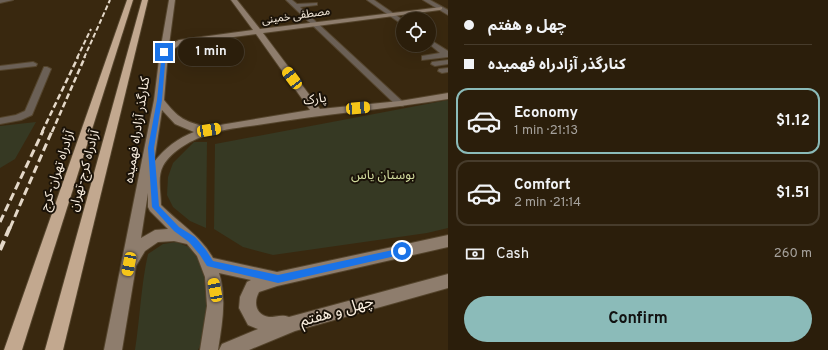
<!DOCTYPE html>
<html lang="en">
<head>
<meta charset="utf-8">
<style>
  body { margin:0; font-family:Overpass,"Noto Sans Arabic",sans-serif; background:#372b19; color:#f1f3f6; height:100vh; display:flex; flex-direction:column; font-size:15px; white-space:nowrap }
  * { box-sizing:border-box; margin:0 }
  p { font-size:13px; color:#a6a29d }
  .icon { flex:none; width:22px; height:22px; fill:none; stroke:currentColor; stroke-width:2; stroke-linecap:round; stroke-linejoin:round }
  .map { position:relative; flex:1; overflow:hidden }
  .sheet { display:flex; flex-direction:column; background:#2b1e0b; width:380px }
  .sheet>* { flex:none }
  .hud { display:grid; align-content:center; height:88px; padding:0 16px; background:#2b1e0b }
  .tools { position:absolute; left:396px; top:12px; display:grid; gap:8px }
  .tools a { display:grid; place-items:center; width:40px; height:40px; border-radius:50%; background:#2b1e0b; box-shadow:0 4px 16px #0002,0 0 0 1px #473c2c; font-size:20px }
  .end { position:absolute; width:18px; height:18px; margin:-9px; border:5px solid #1a73e8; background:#fff; box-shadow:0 0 0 2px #fff }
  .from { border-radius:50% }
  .bubble { position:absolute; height:28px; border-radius:14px; background:#2b1e0b; box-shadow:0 4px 16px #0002,0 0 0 1px #473c2c; font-size:13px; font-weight:700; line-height:28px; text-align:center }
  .car { position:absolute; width:12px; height:24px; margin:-12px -6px; border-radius:5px; box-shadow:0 0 3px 1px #0007; background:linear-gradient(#f5c518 24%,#345 0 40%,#f5c518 0 76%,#345 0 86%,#f5c518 0) }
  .hud b { display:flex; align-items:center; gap:14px; height:38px; font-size:15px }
  .hud b+b { border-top:1px solid #473c2c }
  .hud i { width:10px; height:10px; background:#f1f3f6 }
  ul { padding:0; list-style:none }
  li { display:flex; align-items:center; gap:12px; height:66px; margin:0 8px 6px; padding:0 8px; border:2px solid #473c2c; border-radius:12px }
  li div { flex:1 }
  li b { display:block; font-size:15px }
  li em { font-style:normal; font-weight:700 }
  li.on { border-color:#8bbbb9 }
  li>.icon { width:36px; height:36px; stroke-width:1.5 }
  .pay { display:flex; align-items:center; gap:10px; height:44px; padding:0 16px; font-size:15px }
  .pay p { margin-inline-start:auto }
  .button { display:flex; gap:8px; margin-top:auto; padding:8px 16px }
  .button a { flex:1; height:46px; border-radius:24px; background:#8bbbb9; color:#111; font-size:16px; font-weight:700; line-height:46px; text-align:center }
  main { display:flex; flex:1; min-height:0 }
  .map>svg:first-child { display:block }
  .green { fill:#363923 }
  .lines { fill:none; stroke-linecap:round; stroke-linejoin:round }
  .street-casing { stroke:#54442c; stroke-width:2 }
  .secondary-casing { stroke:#54442c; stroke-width:2 }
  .highway-casing { stroke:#54442c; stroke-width:2 }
  .street { fill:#6b6056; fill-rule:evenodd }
  .secondary { fill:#8e7d6d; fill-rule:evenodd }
  .highway { fill:#c2a88f; fill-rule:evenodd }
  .rail-far3 { stroke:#e4d8c8; stroke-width:2; stroke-dasharray:5 2.5; stroke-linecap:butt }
  .rail-far2 { stroke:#e4d8c8; stroke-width:2.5; stroke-dasharray:6 3; stroke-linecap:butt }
  .rail-far1 { stroke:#e4d8c8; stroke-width:3; stroke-dasharray:8 4; stroke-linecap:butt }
  .rail { stroke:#e4d8c8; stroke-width:4; stroke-dasharray:10 5; stroke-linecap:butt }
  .route { fill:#1a73e8 }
  .labels { text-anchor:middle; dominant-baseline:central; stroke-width:4; stroke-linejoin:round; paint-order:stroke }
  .far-street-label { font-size:11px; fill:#faefe0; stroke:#1a1208 }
  .street-label { font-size:13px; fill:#faefe0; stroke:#1a1208 }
  .park-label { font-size:13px; fill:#d3dd9f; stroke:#1a1208 }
  .near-street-label { font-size:16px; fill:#faefe0; stroke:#1a1208 }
</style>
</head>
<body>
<main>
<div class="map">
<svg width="448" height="350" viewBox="0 0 448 350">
  <rect width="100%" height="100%" fill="#39280f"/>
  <!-- green -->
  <g class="green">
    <path d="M448 100V228L427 233 273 255 243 247 214 229 215 144Z"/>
    <path d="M36 122 15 159 0 168V126Z"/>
    <path d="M194 142H207L206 228 190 221 173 207 167 195 168 177 173 163Z"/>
    <path d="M176 242 189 247 201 263 207 281V310L200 346 198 350H135C140 318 141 285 148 254L163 244Z"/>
  </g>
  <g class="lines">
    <defs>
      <g id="street">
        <path d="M0 0H13L0 3Z"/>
        <path d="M286 0H292L297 4 317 3V5L300 7 403 102 404 104 403 106H397Z"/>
        <path d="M367 0H374L403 20V25Z"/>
        <path d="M423 0H430L448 10V15Z"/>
        <path d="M429 39 448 51V57L422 60V56L440 53 429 44Z"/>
        <path d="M448 60V64L435 66 431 64 432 62Z"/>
        <path d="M33 62 37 64 36 66 0 70V66Z"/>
        <path d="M44 67H47L51 69 32 115 21 120 0 124V118L16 115 25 111Z"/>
        <path d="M448 68V72L442 73 438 71 439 69Z"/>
      </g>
      <path id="secondary" d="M169 0H175L169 45 179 40 253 30 231 0H237L260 29 442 7V9L440 10 263 33 320 109 400 101 448 93V99C387 109 325 114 264 124 246 127 227 128 210 134 193 139 172 150 163 166 157 177 161 193 161 205 179 223 201 236 213 258L277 272 448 235V247L277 286 259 292C253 303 256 315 269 317 276 317 282 314 289 317L448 274V288L295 331 249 350H219L222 344 258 329 248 325 239 308 240 297 247 282 251 280 219 273C227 298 222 325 218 350H200L207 306 205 277 197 256 187 244 174 241 158 242 145 251 136 266 122 350H104L154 100 160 52ZM256 34 310 110 208 127C185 122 178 118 164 100L168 53 181 44ZM162 110 175 124 194 132C178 138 165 148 154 162ZM148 193V207L150 211 168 229 155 230 141 238Z"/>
      <g id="highway">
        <path d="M127 0H133L22 350H4Z"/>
        <path d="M142 0H148L63 350H45Z"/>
      </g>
    </defs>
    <!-- street casing -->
    <use href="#street" class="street-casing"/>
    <!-- secondary casing -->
    <use href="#secondary" class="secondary-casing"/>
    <!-- highway casing -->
    <use href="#highway" class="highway-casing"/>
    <!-- street -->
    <use href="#street" class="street"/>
    <!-- secondary -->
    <use href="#secondary" class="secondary"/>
    <!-- highway -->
    <use href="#highway" class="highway"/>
    <!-- rail-far3 -->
    <g class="rail-far3">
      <path d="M77 58 91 29"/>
      <path d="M84 58 110 0"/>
    </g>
    <!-- rail-far2 -->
    <g class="rail-far2">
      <path d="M42 132 78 57"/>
      <path d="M52 132 85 57"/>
    </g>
    <!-- rail-far1 -->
    <g class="rail-far1">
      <path d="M0 222 43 131"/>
      <path d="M10 228 52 131"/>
    </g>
    <!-- rail -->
    <path class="rail" d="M0 250 10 227"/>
  </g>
  <!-- route -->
  <path class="route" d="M164 51 166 52 162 100 154 148 159 206 179 227 195 237 206 250 213 261 278 275 402 248 404 249V254L278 283 207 266 200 255 189 242 174 231 152 207 148 148 157 100 162 52Z"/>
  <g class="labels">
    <!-- far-street labels -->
    <g class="far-street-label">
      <text transform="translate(296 16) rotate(-8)">مصطفی خمینی</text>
    </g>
    <!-- street labels -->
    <g class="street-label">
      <text transform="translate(315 100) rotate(-7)">پارک</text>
      <text transform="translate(138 130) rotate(-81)">کنارگذر آزادراه فهمیده</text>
      <text transform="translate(58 171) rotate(-72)">آزادراه تهران-کرج</text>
      <text transform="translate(85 171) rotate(-75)">آزادراه کرج-تهران</text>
    </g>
    <!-- park labels -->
    <g class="park-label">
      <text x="383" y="176">بوستان یاس</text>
    </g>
    <!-- near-street labels -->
    <g class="near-street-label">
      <text transform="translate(337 312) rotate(-16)">چهل و هفتم</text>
    </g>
  </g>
</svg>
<div class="tools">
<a><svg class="icon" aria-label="locate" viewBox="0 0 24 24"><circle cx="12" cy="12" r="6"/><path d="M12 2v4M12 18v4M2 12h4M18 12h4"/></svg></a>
</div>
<i class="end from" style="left:402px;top:251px"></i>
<i class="end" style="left:164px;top:52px"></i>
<div class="bubble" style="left:178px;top:38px;width:66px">1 min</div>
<i class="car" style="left:292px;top:78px;rotate:323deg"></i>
<i class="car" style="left:358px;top:108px;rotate:85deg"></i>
<i class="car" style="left:209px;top:130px;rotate:80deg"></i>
<i class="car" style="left:129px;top:264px;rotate:191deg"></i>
<i class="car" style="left:215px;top:290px;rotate:349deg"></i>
</div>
<section class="sheet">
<div class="hud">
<b><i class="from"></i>چهل و هفتم</b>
<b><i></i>کنارگذر آزادراه فهمیده</b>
</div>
<ul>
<li class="on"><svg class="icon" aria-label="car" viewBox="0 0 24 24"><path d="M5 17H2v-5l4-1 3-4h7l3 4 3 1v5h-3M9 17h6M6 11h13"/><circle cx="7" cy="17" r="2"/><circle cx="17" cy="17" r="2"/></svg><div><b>Economy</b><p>1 min · 21:13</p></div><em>$1.12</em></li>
<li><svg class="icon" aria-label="car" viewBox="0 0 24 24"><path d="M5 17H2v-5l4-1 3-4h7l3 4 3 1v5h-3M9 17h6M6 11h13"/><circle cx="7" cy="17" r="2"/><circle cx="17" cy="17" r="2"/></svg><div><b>Comfort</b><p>2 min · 21:14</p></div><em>$1.51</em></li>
</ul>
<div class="pay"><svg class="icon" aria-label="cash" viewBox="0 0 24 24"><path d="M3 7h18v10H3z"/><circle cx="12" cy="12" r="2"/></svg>Cash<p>260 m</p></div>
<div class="button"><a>Confirm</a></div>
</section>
</main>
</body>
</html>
